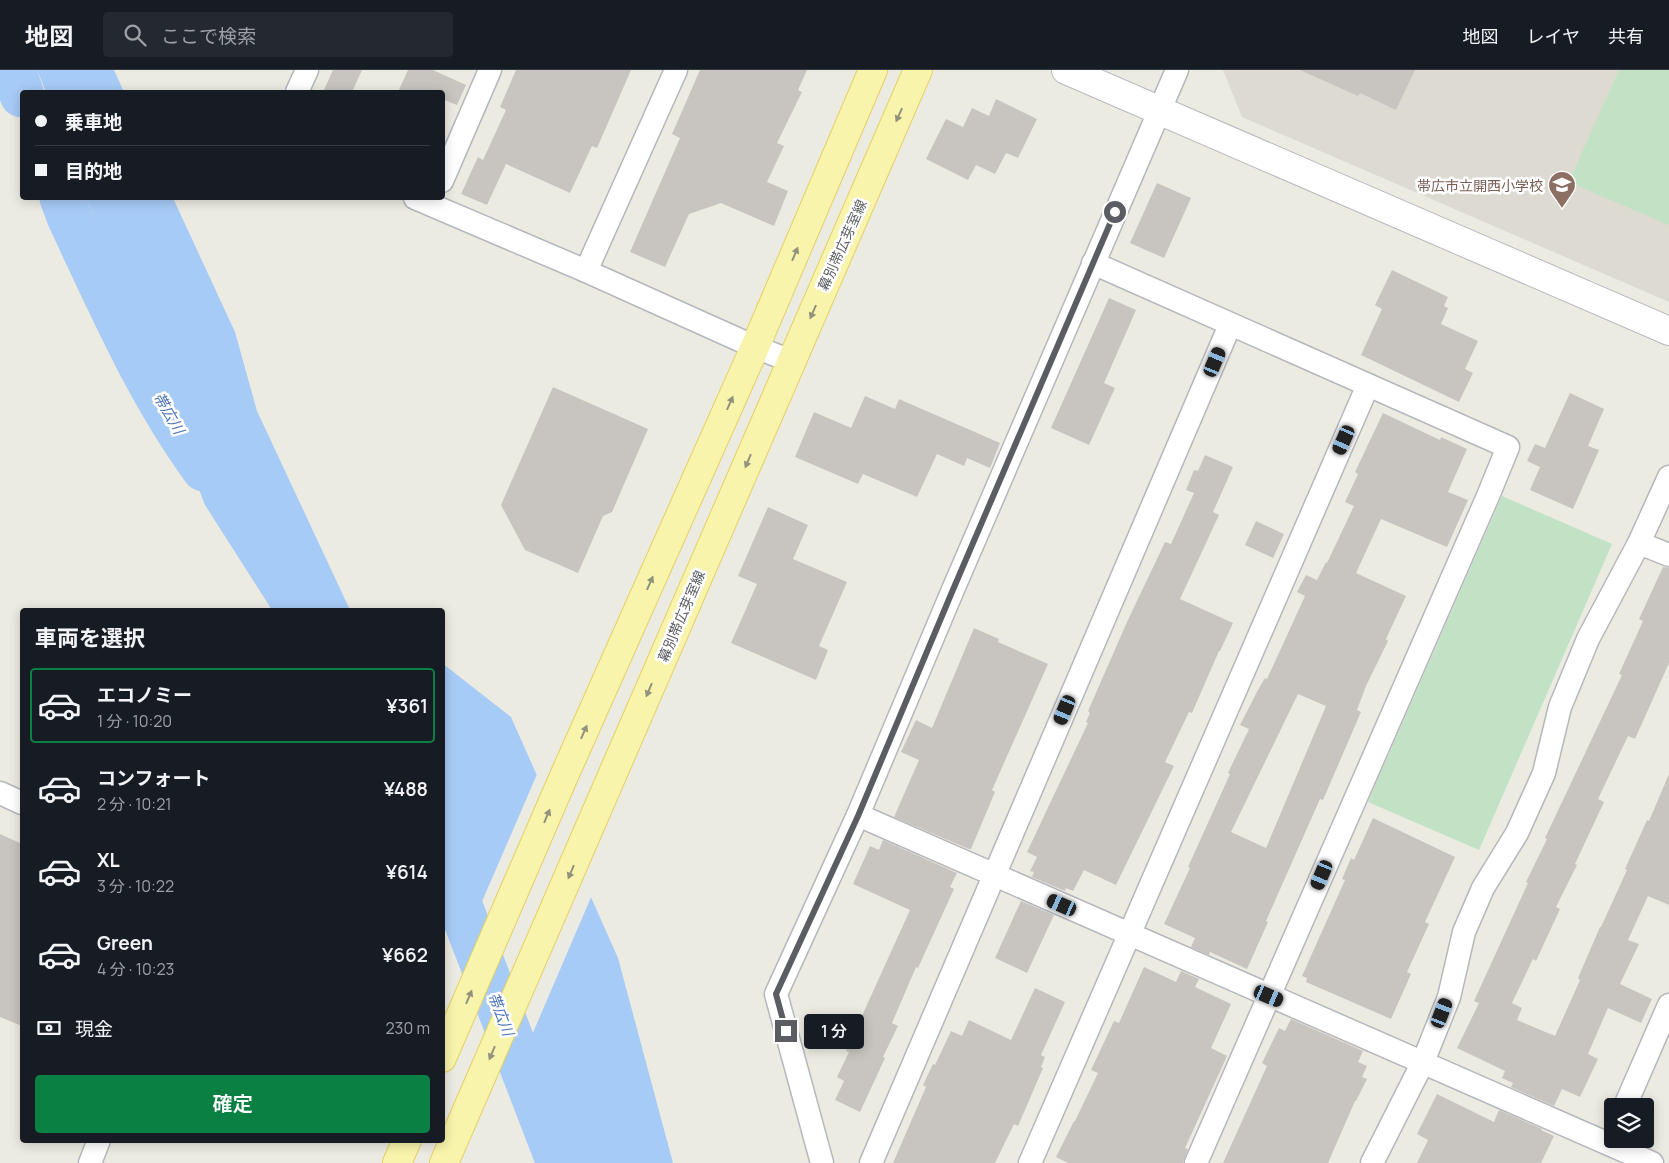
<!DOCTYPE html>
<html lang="ja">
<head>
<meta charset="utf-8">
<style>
  body { margin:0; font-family:Manrope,"Noto Sans JP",sans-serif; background:#242831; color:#f1f3f6; height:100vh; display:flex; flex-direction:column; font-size:19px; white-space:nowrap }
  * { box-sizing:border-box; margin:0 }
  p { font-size:16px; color:#9ea1a6 }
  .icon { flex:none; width:28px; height:28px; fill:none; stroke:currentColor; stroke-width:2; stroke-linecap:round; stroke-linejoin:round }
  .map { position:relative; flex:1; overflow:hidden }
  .drawer { position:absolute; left:20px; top:538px; width:425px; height:535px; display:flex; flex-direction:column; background:#171b24; border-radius:5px; box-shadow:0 2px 12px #0003 }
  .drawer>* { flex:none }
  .hud { position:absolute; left:20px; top:20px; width:425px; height:110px; border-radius:5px; box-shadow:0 2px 12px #0003; display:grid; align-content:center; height:110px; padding:0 15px; background:#171b24 }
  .buttons { position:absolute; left:1604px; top:1028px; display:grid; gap:10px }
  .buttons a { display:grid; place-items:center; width:50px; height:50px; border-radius:5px; background:#171b24; box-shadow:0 2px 12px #0003; font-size:25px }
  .end { position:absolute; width:22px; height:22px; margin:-11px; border:6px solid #5b5d62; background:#fff; box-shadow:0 0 0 2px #fff }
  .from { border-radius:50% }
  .bubble { position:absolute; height:35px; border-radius:5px; background:#171b24; box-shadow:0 2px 12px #0003; font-size:16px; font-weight:600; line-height:35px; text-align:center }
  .car { position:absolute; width:15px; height:30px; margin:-15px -8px; border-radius:6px; box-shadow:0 0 4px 1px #0007; background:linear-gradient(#222 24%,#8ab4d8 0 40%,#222 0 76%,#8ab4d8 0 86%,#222 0) }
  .hud b { display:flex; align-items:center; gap:18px; height:48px; font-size:19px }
  .hud b+b { border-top:1px solid #363941 }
  .hud i { width:12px; height:12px; background:#f1f3f6 }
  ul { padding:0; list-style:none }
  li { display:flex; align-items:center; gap:15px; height:75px; margin:0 10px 8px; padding:0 5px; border:2px solid transparent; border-radius:5px }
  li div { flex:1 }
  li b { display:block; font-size:19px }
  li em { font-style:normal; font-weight:600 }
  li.current { border-color:#0b8043 }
  li>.icon { width:45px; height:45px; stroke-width:1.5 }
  h2 { padding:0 15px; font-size:22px; line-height:60px }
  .pay { display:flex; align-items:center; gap:12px; height:55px; padding:0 15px; font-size:19px }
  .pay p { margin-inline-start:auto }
  .button { display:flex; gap:10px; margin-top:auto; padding:10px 15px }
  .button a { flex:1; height:58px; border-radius:5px; background:#0b8043; color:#fff; font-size:20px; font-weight:600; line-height:58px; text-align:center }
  header { display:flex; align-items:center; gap:30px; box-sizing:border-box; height:70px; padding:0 25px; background:#171b24; border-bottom:1px solid #363941 }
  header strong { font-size:24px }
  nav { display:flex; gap:28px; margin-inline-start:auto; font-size:18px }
  .search { width:350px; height:45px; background:#242831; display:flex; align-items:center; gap:12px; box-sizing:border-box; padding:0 18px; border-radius:5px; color:#9ea1a6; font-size:19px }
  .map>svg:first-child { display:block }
  .education { fill:#dcdad1 }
  .green { fill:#c1e2c5 }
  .water { fill:#a7cbf7 }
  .pier { fill:#ecebe2 }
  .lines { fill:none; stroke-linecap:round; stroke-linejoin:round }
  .river { stroke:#a7cbf7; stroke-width:45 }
  .building { fill:#c8c5c0; fill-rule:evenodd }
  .street-casing { stroke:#b5b7bc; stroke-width:25 }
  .secondary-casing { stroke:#b6b8be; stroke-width:30 }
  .primary-casing { stroke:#e5d063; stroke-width:30 }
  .street { stroke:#fff; stroke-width:22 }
  .secondary { stroke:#fff; stroke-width:28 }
  .primary { stroke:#f8f4ac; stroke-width:28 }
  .oneway { fill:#92927c }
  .route { stroke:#5b5d62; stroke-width:6 }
  .labels { text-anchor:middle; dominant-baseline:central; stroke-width:5; stroke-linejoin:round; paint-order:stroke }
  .education-label { font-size:14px; fill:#785e54; stroke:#fff; text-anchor:end }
  .street-label { font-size:14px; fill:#5b5d62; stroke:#fff }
  .water-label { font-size:15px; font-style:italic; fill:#4c74b8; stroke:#fff }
</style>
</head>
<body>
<header>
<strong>地図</strong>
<div class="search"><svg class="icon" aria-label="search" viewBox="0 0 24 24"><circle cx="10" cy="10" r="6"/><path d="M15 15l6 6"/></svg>ここで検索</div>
<nav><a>地図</a><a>レイヤ</a><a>共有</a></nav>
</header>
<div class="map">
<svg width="1669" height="1093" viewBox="0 0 1669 1093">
  <rect width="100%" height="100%" fill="#ecebe2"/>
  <!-- education -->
  <path class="education" d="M1223 0H1669V232L1242 47Z"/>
  <!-- green -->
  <g class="green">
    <path d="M1619 0H1669V155L1569 112Z"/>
    <path d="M1502 426 1612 474 1479 780 1368 732Z"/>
  </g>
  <!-- water -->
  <g class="water">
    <path d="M37 0H114L124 22H46Z"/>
    <path d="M86 128H173L235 262 257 341 350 540H272L205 435Z"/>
    <path d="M442 593 511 647 618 888 673 1093H580L443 821Z"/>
  </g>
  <!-- pier -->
  <path class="pier" d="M538 702 592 825 523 986 465 871Z"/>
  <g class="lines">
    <!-- river -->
    <g class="river">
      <path d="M13 0 22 25"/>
      <path d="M62 128 70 149C110 234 148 322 204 399"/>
      <path d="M442 794 452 815 559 1093"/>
    </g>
  </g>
  <!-- building -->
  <g class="building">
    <path d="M333 0H362L352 22H323Z"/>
    <path d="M408 0H433L466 15 457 35 442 29V22H398Z"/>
    <path d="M516 0H631L597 78 592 76 570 123 506 94 487 135 461 124 478 87 483 90 506 40 500 37Z"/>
    <path d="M700 0H807L798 20 802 22 777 73 784 76 767 112 788 121 774 156 721 133 689 144 665 197 630 182 680 68 672 64Z"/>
    <path d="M1300 0H1415L1396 40 1360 23 1358 26Z"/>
    <path d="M996 29 1037 49 1018 88 1006 83 995 104 976 95 968 110 926 89 946 49 963 57 972 38 989 46Z"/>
    <path d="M1157 113 1191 128 1164 188 1130 173Z"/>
    <path d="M1392 200 1448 227 1444 236 1448 238 1441 254 1478 271 1465 299 1473 303 1459 332 1361 285 1382 239 1375 235Z"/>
    <path d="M1109 228 1136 240 1104 313 1115 318 1089 375 1051 358Z"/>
    <path d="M553 317 648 359 612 442 603 446 578 503 525 480 501 435Z"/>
    <path d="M1570 323 1604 339 1588 376 1599 380 1573 439 1530 420 1540 397 1527 391 1535 374 1545 378Z"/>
    <path d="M865 326 895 339 899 329 1000 373 990 398 967 388 964 396 937 384 917 427 863 404 858 414 795 387 814 342 851 358Z"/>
    <path d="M1383 343 1440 370 1441 367 1467 379 1448 422 1468 430 1447 477 1381 449 1356 503 1406 526 1386 569 1388 571 1366 616 1357 640 1361 642 1323 730 1320 729 1266 851 1268 852 1247 899 1210 882 1209 885 1191 877 1195 868 1164 854 1190 798 1188 797 1230 704 1228 703 1249 659 1240 655 1258 620 1265 608 1267 609 1305 526 1297 522 1306 505 1317 510 1326 492 1327 493 1354 436 1345 432 1358 404 1355 402ZM1298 624 1326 636 1266 778 1231 762Z"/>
    <path d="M1205 385 1233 397 1213 442 1219 445 1180 529 1233 553 1220 581H1219L1192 643 1189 642 1165 692 1174 696 1116 815 1084 800 1073 821 1066 818 1065 821 1032 807 1034 802 1030 801 1037 787 1027 782 1088 653 1086 652 1090 643 1088 641 1127 552 1165 472 1171 474 1194 423 1186 420 1194 400 1198 401Z"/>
    <path d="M768 437 808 455 793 489 847 512 819 576 828 580 816 610 731 573 757 514 738 506Z"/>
    <path d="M1256 451 1284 464 1273 488 1245 475Z"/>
    <path d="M1663 497 1669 498V593L1635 669 1628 666 1598 729 1604 732 1575 794 1577 795 1556 837 1560 839 1536 891 1533 889 1512 933 1522 938 1517 950 1555 966 1580 910 1578 908 1600 857H1601L1627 800 1625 799 1647 750 1649 751 1669 704V835L1648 826 1628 870 1639 874 1620 914 1652 929 1641 953 1608 938 1588 984 1598 989 1580 1027 1562 1019 1554 1036 1511 1017 1513 1013 1502 1008 1505 1001 1457 978 1479 933 1474 931 1528 813 1526 812 1547 769 1545 768 1622 605 1619 604 1643 551 1639 549Z"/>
    <path d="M974 558 999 569 998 572 1048 594 992 720 995 722 971 779H969L894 747 919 690 901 682 916 650 932 658Z"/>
    <path d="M1373 748 1455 787 1425 852 1429 854 1407 902 1411 904 1391 949 1306 912 1307 908 1302 906 1345 810 1342 809 1351 788 1354 790Z"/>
    <path d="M0 764 22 774V956L0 947Z"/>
    <path d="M883 770 957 803 950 817 954 819 918 898 916 897 892 953 898 956 883 987 885 988 860 1042 835 1030 844 1011 837 1007 849 982 846 981 910 840 853 814 870 776 879 780Z"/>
    <path d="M1021 831 1054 845 1027 903 995 888Z"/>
    <path d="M1144 897 1176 912 1181 901 1199 909 1195 917 1231 934 1211 978 1227 986 1185 1078 1188 1079 1183 1093H1068L1056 1087 1074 1051H1075L1098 1003 1091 1000 1114 951 1119 953Z"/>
    <path d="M1035 918 1065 932 1041 985 1045 987 1041 997 1043 998 1018 1056 1014 1054 995 1093H893L926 1017 923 1015 933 994 935 995 951 961 962 966 969 950 1011 970Z"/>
    <path d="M1291 949 1363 981 1358 992 1367 996 1362 1007 1367 1009 1356 1031H1355L1328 1093H1223L1267 996 1262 993 1279 958 1285 961Z"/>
    <path d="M1437 1024 1494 1052 1499 1040 1542 1059 1541 1060 1554 1066 1541 1093H1417L1428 1070 1417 1064Z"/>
  </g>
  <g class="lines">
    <defs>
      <g id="street">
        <path d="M297 22 307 0"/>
        <path d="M442 111 490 0"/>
        <path d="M415 128 586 201 755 277 791 291"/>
        <path d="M1093 193 1508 377 1488 426 1196 1093"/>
        <path d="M586 201 676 0"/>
        <path d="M1639 473 1669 485"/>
        <path d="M0 723 22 733"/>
        <path d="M858 745 1652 1093"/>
        <path d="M1625 1036 1669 935"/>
        <path d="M90 1093 99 1070"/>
        <path d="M822 1093 776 924 858 745 952 522 1177 0"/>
        <path d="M871 1093 1230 255"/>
        <path d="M1030 1093 1368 315"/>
        <path d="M1372 1093 1423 992 1449 927 1464 862 1483 818 1517 763 1544 703 1560 637 1588 569 1639 473 1669 407"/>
      </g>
      <path id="secondary" d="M1066 0 1669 261"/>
      <g id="primary">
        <path d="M442 988 564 706 755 277 873 0"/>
        <path d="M397 1093 407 1070"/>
        <path d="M444 1093 918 0"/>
      </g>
    </defs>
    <!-- street casing -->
    <use href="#street" class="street-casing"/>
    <!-- secondary casing -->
    <use href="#secondary" class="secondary-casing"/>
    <!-- primary casing -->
    <use href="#primary" class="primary-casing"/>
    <!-- street -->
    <use href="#street" class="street"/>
    <!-- secondary -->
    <use href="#secondary" class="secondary"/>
    <!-- primary -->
    <use href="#primary" class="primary"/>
  </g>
  <!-- one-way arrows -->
  <defs><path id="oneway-solid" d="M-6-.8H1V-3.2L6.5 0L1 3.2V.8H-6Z" transform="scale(1.25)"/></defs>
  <g class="oneway">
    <use href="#oneway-solid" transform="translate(899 45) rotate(114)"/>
    <use href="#oneway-solid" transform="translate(795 184) rotate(-67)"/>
    <use href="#oneway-solid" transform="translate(813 242) rotate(114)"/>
    <use href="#oneway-solid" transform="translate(730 333) rotate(-66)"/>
    <use href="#oneway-solid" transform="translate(748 391) rotate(113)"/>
    <use href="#oneway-solid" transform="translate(650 513) rotate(-66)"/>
    <use href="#oneway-solid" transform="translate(649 620) rotate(113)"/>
    <use href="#oneway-solid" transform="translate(584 662) rotate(-66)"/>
    <use href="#oneway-solid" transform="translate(547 746) rotate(-67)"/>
    <use href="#oneway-solid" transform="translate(571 802) rotate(113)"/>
    <use href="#oneway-solid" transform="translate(469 927) rotate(-67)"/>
    <use href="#oneway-solid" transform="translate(492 983) rotate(113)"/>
  </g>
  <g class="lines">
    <!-- route -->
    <path class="route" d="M786 961 776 924 858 746 952 522 1115 142"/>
  </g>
  <!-- icons -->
  <defs>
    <symbol id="school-pin" viewBox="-11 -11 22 30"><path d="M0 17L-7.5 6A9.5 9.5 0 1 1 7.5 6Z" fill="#8d6e63" stroke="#fff"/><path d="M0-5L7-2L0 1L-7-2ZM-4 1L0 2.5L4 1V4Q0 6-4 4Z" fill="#fff"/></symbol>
  </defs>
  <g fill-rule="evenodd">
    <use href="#school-pin" x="1546" y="99" width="32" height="43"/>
  </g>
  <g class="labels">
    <!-- education labels -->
    <g class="education-label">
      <text x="1543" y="115">帯広市立開西小学校</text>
    </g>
    <!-- street labels -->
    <g class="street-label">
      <text transform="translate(842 175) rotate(-66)">幕別帯広芽室線</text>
      <text transform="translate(681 546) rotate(-67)">幕別帯広芽室線</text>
    </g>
    <!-- water labels -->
    <g class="water-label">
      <text transform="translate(169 343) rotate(60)">帯広川</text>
      <text transform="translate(501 944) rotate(69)">帯広川</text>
    </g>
  </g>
</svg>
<div class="buttons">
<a><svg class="icon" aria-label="layers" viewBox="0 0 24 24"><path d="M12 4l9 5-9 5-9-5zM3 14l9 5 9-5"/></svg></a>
</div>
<i class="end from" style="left:1115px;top:142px"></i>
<i class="end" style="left:786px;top:961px"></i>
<div class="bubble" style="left:804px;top:944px;width:60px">1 分</div>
<i class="car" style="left:1215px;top:292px;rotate:23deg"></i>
<i class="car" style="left:1344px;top:370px;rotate:204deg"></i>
<i class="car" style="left:1065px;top:640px;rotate:203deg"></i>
<i class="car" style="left:1322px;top:805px;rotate:203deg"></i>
<i class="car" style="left:1062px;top:835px;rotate:294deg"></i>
<i class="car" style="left:1269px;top:926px;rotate:113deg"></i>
<i class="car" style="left:1442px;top:943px;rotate:21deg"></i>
<div class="hud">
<b><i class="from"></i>乗車地</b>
<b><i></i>目的地</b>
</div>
<section class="drawer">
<h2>車両を選択</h2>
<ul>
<li class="current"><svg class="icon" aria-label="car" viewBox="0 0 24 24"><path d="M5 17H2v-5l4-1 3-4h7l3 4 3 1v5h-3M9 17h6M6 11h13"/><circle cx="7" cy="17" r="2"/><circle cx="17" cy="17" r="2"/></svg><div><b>エコノミー</b><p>1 分 · 10:20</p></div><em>¥361</em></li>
<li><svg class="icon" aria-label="car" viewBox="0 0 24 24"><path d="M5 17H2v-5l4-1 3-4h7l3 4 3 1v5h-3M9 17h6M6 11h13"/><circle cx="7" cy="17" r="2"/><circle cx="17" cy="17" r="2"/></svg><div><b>コンフォート</b><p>2 分 · 10:21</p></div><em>¥488</em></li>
<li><svg class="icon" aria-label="car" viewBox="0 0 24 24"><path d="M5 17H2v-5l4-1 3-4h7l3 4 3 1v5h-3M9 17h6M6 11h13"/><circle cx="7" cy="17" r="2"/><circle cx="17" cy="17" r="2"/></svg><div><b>XL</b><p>3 分 · 10:22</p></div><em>¥614</em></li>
<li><svg class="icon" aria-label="car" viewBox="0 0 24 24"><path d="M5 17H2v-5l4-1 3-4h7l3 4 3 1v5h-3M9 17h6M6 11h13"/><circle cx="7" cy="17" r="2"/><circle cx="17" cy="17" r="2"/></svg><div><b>Green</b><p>4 分 · 10:23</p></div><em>¥662</em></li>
</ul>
<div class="pay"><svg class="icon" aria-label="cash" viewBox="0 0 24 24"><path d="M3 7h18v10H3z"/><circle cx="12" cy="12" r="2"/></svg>現金<p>230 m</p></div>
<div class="button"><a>確定</a></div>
</section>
</div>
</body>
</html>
